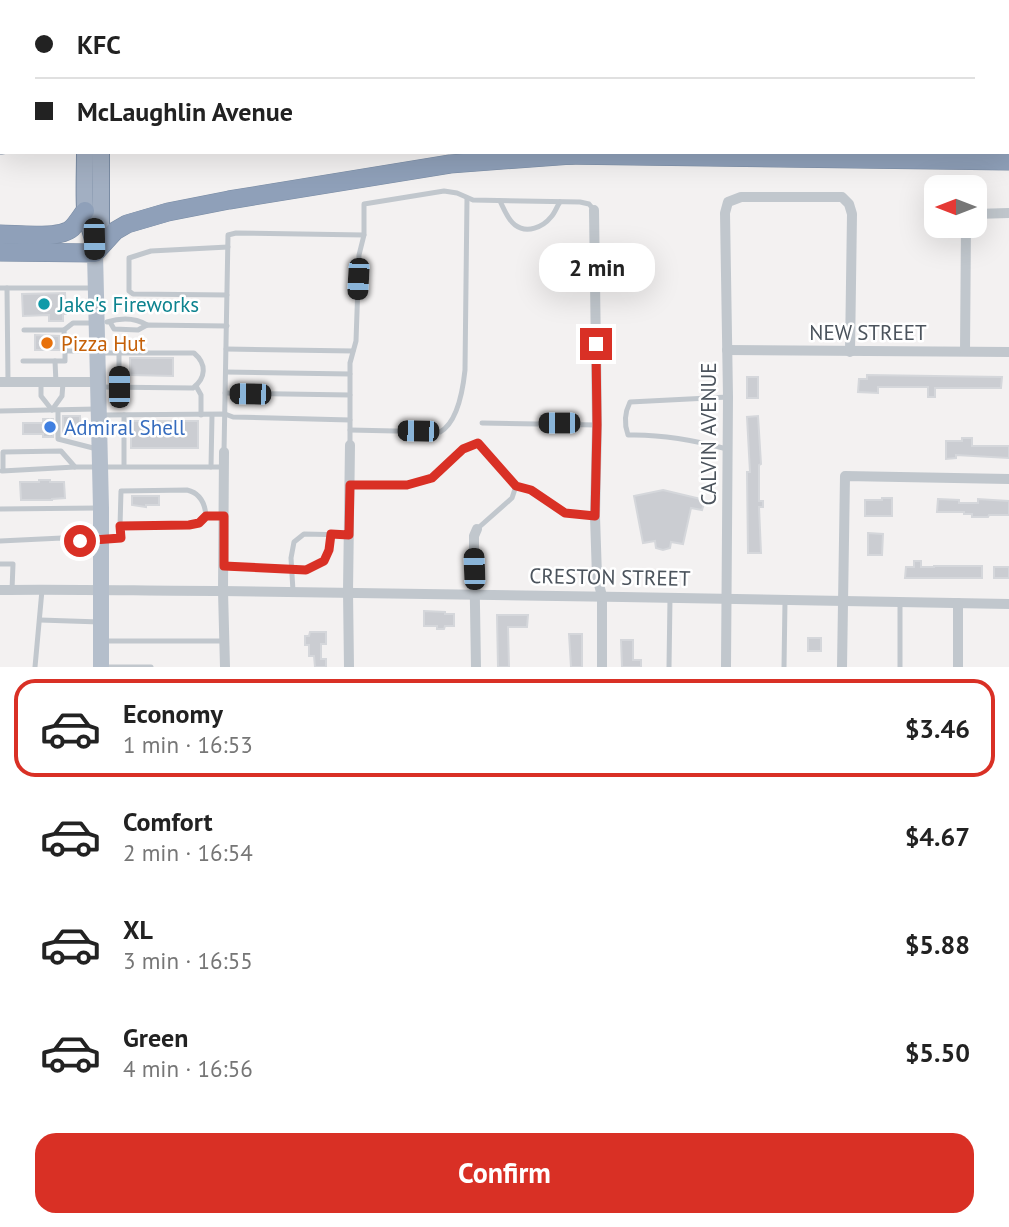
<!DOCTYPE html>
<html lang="en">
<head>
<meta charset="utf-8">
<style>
  body { margin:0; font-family:"PT Sans",sans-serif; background:#f6f6f6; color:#222; height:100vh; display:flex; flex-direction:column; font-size:26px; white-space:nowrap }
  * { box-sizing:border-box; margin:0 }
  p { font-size:23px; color:#767676 }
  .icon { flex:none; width:38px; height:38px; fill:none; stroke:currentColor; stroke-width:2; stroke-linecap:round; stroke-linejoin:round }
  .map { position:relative; height:667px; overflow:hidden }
  .drawer { display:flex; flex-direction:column; background:#fff; flex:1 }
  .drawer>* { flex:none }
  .top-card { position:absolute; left:0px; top:0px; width:1010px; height:154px; box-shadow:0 7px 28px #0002; display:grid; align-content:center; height:154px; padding:0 35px; background:#fff }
  .needle { width:46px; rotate:270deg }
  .fabs { position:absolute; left:924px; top:175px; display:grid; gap:14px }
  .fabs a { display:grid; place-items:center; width:63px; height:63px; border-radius:14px; background:#fff; box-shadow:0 7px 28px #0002; font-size:35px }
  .end { position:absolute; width:32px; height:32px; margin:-16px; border:9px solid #d93025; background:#fff; box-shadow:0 0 0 4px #fff }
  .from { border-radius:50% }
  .bubble { position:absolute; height:49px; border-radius:21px; background:#fff; box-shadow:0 7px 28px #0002; font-size:23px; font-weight:600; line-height:49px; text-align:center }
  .car { position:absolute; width:21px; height:42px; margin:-21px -10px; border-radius:9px; box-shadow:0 0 5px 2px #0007; background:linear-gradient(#222 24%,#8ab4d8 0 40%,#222 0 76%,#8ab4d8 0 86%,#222 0) }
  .top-card b { display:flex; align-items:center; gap:24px; height:66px; font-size:26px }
  .top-card b+b { border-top:2px solid #e0e0e0 }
  .top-card i { width:18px; height:18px; background:#222 }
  ul { padding:12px 0 0; list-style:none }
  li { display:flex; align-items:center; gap:21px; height:98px; margin:0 14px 10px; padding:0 21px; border:4px solid transparent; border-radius:21px }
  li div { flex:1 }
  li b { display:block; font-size:26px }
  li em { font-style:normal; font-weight:600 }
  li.selected { border-color:#d93025 }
  li>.icon { width:63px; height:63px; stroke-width:1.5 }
  .primary-button { display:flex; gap:14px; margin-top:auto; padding:14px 35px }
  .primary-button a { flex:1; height:80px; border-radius:21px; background:#d93025; color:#fff; font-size:28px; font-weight:600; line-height:80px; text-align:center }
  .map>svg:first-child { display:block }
  .building { fill:#cbcdd2; stroke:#d5d7db; stroke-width:2 }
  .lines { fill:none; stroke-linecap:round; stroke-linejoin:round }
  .trunk-casing { stroke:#7a8ca4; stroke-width:18 }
  .motorway-casing { stroke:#7a8ca4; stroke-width:19 }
  .service { stroke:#c1c7cd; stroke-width:5 }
  .minor { stroke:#c1c7cd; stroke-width:10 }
  .tertiary { stroke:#c1c7cd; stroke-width:12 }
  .primary { stroke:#b4becb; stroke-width:16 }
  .trunk { stroke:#a2afc2; stroke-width:16 }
  .motorway { stroke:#8fa0b9; stroke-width:18 }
  .route { stroke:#d93025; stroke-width:9 }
  .culture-dot { fill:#0f9aa8; stroke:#fff; stroke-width:2.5 }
  .food-dot { fill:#e8710a; stroke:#fff; stroke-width:2.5 }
  .shop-dot { fill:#3f7fe0; stroke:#fff; stroke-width:2.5 }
  .labels { text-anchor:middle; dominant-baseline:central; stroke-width:5; stroke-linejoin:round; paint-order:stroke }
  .culture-label { font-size:21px; fill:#0d838f; stroke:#fff; text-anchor:start }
  .street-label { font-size:21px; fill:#4b535c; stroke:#fff }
  .food-label { font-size:21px; fill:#c56008; stroke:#fff; text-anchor:start }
  .shop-label { font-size:21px; fill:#366cbe; stroke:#fff; text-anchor:start }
</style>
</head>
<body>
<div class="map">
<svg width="1009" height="667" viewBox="0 0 1009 667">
  <rect width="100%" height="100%" fill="#f3f1f1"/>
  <!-- building -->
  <g class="building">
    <path d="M65 293 66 314H63V321H49V315L23 316 22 294Z"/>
    <path d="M35 335 59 336 60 350H35Z"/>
    <path d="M130 358H173V376L130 375Z"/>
    <path d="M867 375 1002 377 1001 388H935V397H928V387H878V393L858 392 859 379H867Z"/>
    <rect x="747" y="377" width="11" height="21"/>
    <path d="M63 416H80V432L63 433Z"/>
    <path d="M758 416 761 464 759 465V501H763V507H759L761 553H748L747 472H750L747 417Z"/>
    <path d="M43 419H53V437H43V434H23V423H43Z"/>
    <rect x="131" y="421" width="67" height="27"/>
    <path d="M962 438H972V446H1009V458L956 455V458L946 459V441H962Z"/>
    <path d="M39 480H50V482H64L65 498 52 499V500H21L20 482H39Z"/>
    <path d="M663 490 705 500 702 510 691 508 683 544 671 542 670 548 663 550 656 548 655 541 643 543 634 496Z"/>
    <path d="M132 496H159V505H146V507L132 505Z"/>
    <path d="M882 498H892V516H865V500H882Z"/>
    <path d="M938 499 959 500V503H978V499L1009 501V515H989L988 517H972V514H964V512H937Z"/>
    <path d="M868 533 883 534 882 555H868Z"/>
    <path d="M914 561H921V567H934V566H982V578H905L906 567H914Z"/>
    <rect x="994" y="567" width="15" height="11"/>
    <path d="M424 611 445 612V614H454V626H445L444 629H437V626H424Z"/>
    <path d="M497 615H528L527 627H508L509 667H498Z"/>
    <path d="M310 632H326V644H321V659H326V667H315L314 656H309V645H305V636H309Z"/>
    <path d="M569 634H582V667H571Z"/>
    <rect x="808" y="638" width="13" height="13"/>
    <path d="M621 640H633V660H641V667H622Z"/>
  </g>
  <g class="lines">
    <defs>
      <g id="trunk">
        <path d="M92 0V2"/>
        <path d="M85 152C85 171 84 190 85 209 87 225 94 235 95 253"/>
        <path d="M94 239 101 226V152"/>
      </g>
      <g id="motorway">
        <path d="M0 60H2"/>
        <path d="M0 118H2"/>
        <path d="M1008 133H1009"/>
        <path d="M0 145H2"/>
        <path d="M561 155 1009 161"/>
        <path d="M0 234C17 234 59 240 72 228 77 223 81 216 85 211"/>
        <path d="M0 252 95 253 115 231 127 224 168 212 229 200 450 164 572 155"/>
      </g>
    </defs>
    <!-- trunk casing -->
    <use href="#trunk" class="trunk-casing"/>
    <!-- motorway casing -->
    <use href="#motorway" class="motorway-casing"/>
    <!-- service -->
    <g class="service">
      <path d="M18 2V0"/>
      <path d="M0 20H2"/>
      <path d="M500 201C504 209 508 220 515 225 527 234 543 227 551 217 555 213 557 206 560 202"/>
      <path d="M0 288H92"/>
      <path d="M7 288 8 382"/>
      <path d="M227 295 133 294 129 291V258L151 251 228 247"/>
      <path d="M107 322C120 318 134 317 147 325"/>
      <path d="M110 322 114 329 138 330 147 325 227 326"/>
      <path d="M24 330H64L65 351H94"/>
      <path d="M64 330 73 323H93"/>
      <path d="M226 349 353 351"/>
      <path d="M100 353H194C207 364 206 378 193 388L102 387"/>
      <path d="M23 361H65V351"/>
      <path d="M55 361 56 383"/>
      <path d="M226 372 350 374"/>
      <path d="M41 382V396L52 410 62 396 63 383"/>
      <path d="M196 386 201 395V415"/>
      <path d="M119 387V353"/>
      <path d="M225 393 350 395"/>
      <path d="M58 410V439L97 449"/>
      <path d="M0 411 96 409"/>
      <path d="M102 415 225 414 233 417 350 420"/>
      <path d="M124 415V466"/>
      <path d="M482 423 597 425"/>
      <path d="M350 430 440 432C458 422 463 389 465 370L467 198"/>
      <path d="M350 444V363L356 341 359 255 364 235V204L444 191 457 193 473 200 580 202 589 204 594 210"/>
      <path d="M727 449C694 440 662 434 628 435 624 424 625 412 630 402L728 397"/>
      <path d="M224 452 228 235 236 233 364 235"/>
      <path d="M211 467 212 415"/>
      <path d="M3 470V452L61 451 75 467H224"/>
      <path d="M2 471 75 467"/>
      <path d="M350 485H407L432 478 463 449 478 443 516 486 512 498 477 529"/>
      <path d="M516 486 531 490 565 513 595 516"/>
      <path d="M0 509 98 508"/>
      <path d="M120 526 121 491 187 490C200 493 205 503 206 516"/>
      <path d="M0 541 62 538 74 542 86 540 121 538 120 526 189 525 199 523 206 516H224"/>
      <path d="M0 564H13L12 590"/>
      <path d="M224 566 306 570 324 561 329 550 331 534"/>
      <path d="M293 591 291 558 294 542 304 534 349 535"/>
      <path d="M40 620 100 622"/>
      <path d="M104 641H224"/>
      <path d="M35 667 42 590"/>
      <path d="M102 667H151"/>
      <path d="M669 667 670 598"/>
      <path d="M784 667 785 601"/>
      <path d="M900 667V602"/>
    </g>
    <!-- minor -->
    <g class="minor">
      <path d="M342 2V0"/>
      <path d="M468 2V0"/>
      <path d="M593 2V0"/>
      <path d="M850 2V0"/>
      <path d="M976 2V0"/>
      <path d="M594 210 597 425 595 516 597 577 602 596V667"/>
      <path d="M975 214 1009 213"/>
      <path d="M727 350 1009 352"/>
      <path d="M965 351 966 226"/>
      <path d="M0 382H98"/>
      <path d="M224 452 223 591 225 667"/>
      <path d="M0 590C74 589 148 591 222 591 484 593 747 600 1009 604"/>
      <path d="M349 667 348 591 350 445"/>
      <path d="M476 667 474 546V536L477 529"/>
      <path d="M726 667 728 397 725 213 728 202 741 197H842L849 204 852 214 850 352"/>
      <path d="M842 667 845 476 1009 479"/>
      <path d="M958 667V603"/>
    </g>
    <!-- tertiary -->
    <g class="tertiary">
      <path d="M256 0 258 2"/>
      <path d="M1008 97H1009"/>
    </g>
    <!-- primary -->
    <path class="primary" d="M95 253 101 508V667"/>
    <!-- trunk -->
    <use href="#trunk" class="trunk"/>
    <!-- motorway -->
    <use href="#motorway" class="motorway"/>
  </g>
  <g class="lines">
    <!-- route -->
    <path class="route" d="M80 541 121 538 120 526 189 525 199 523 206 516H224V566L306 570 324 561 329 550 331 534 349 535 350 485H407L432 478 463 449 478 443 516 486 531 490 565 513 595 516 597 425 596 344"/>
  </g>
  <!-- markers -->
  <circle class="culture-dot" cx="44" cy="304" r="7"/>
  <circle class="food-dot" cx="47" cy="343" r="7"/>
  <circle class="shop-dot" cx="50" cy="427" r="7"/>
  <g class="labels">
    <!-- culture labels -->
    <g class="culture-label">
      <text x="58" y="304">Jake's Fireworks</text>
    </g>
    <!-- street labels -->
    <g class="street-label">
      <text x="868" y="332">NEW STREET</text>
      <text transform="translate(708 434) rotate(-90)">CALVIN AVENUE</text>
      <text transform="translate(610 577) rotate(1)">CRESTON STREET</text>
    </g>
    <!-- food labels -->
    <g class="food-label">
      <text x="61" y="343">Pizza Hut</text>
    </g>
    <!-- shop labels -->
    <g class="shop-label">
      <text x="64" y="427">Admiral Shell</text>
    </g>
  </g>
</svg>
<div class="fabs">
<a><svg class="needle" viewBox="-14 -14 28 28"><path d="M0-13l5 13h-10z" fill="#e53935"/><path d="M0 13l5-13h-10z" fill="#767676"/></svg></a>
</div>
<i class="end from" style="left:80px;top:541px"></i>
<i class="end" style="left:596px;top:344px"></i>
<div class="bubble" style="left:539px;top:243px;width:116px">2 min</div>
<i class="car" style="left:94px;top:239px;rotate:179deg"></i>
<i class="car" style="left:358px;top:279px;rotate:183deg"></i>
<i class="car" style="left:119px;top:387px;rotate:0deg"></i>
<i class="car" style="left:250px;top:394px;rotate:271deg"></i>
<i class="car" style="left:559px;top:423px;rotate:270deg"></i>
<i class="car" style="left:418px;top:431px;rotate:271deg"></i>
<i class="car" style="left:474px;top:569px;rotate:358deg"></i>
<div class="top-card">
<b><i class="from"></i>KFC</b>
<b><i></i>McLaughlin Avenue</b>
</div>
</div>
<section class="drawer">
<ul>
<li class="selected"><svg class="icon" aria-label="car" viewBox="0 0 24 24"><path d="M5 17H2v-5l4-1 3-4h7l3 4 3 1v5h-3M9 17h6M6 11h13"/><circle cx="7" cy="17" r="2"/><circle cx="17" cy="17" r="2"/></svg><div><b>Economy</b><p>1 min · 16:53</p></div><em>$3.46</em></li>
<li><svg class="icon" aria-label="car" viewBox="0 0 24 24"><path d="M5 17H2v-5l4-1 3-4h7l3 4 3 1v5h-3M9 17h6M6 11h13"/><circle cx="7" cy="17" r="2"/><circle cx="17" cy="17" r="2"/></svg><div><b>Comfort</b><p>2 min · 16:54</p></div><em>$4.67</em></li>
<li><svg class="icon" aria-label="car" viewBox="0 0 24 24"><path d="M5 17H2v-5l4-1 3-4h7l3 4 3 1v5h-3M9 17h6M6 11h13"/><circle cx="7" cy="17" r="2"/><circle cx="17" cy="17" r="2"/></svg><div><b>XL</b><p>3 min · 16:55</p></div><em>$5.88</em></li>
<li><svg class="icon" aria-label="car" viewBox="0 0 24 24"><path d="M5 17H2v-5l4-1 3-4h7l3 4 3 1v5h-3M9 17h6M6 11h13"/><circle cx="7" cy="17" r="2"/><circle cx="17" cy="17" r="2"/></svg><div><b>Green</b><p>4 min · 16:56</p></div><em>$5.50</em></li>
</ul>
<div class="primary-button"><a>Confirm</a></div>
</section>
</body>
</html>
